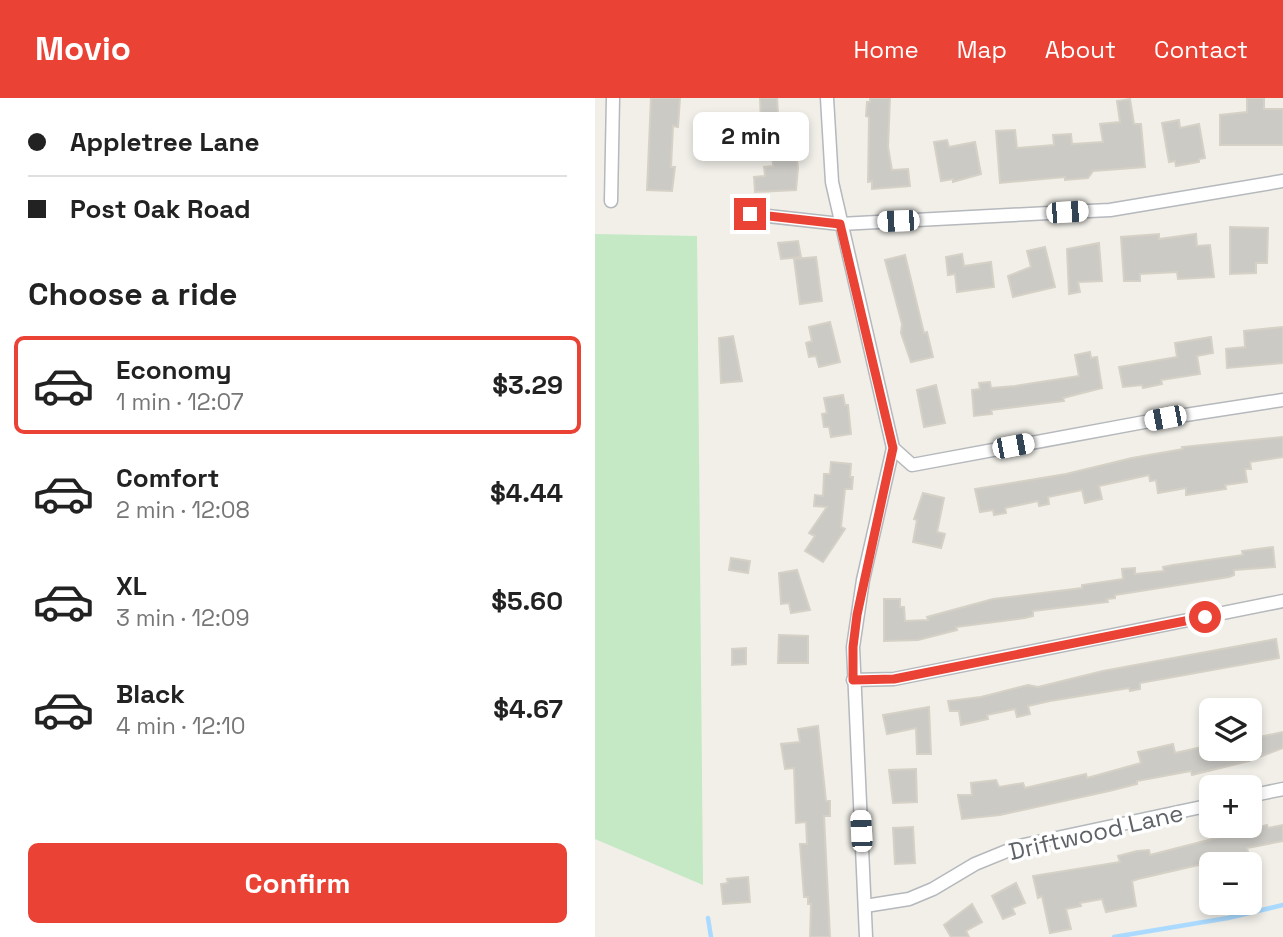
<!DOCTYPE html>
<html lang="en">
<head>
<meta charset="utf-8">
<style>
  body { margin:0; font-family:"Space Grotesk",sans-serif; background:#f6f6f6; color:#222; height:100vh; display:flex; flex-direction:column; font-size:26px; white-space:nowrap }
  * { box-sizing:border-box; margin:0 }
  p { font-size:23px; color:#767676 }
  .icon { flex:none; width:38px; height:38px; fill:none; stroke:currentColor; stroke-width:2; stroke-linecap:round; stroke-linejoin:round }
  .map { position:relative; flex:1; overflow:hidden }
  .side { display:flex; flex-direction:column; background:#fff; width:595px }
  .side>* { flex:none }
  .hud { display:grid; align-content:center; height:154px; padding:0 28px; background:#fff }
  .controls { position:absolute; left:604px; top:600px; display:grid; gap:14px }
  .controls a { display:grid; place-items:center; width:63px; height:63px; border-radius:10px; background:#fff; box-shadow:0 4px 10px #0003; font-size:35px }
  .end { position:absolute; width:32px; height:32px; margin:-16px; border:9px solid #ea4335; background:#fff; box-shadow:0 0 0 4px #fff }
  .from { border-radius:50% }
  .bubble { position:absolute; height:49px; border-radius:10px; background:#fff; box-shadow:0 4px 10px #0003; font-size:23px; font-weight:700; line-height:49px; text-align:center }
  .car { position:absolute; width:21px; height:42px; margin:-21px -10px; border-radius:9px; box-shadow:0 0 5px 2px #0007; background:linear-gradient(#fff 24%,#345 0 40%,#fff 0 76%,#345 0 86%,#fff 0) }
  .hud b { display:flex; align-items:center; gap:24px; height:66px; font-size:26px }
  .hud b+b { border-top:2px solid #e0e0e0 }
  .hud i { width:18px; height:18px; background:#222 }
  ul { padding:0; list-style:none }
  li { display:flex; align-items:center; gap:21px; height:98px; margin:0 14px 10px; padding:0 14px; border:4px solid transparent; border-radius:10px }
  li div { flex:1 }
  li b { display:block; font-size:26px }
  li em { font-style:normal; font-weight:700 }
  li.current { border-color:#ea4335 }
  li>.icon { width:63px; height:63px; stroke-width:1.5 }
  h2 { padding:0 28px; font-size:32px; line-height:84px }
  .primary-button { display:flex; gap:14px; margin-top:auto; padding:14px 28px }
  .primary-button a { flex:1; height:80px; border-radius:10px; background:#ea4335; color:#fff; font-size:28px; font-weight:700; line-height:80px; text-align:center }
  header { display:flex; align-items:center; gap:42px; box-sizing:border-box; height:98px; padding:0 35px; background:#ea4335; color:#fff }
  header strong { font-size:33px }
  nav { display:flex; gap:38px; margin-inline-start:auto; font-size:24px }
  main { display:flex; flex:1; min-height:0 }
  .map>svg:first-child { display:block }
  .green { fill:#c5e8c5 }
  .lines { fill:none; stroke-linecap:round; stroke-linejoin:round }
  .stream { stroke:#aadaff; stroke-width:4.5 }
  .building { fill:#cccac5; stroke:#d6d1c6; stroke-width:2 }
  .street-casing { stroke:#b5b8bc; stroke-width:15 }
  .street { stroke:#fff; stroke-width:12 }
  .route { stroke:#ea4335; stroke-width:9 }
  .labels { text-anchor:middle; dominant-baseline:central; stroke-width:7; stroke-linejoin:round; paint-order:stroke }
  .street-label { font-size:24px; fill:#5f6368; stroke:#fff }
</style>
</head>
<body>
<header>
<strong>Movio</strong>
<nav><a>Home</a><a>Map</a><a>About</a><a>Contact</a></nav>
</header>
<main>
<section class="side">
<div class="hud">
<b><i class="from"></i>Appletree Lane</b>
<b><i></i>Post Oak Road</b>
</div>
<h2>Choose a ride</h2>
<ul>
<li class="current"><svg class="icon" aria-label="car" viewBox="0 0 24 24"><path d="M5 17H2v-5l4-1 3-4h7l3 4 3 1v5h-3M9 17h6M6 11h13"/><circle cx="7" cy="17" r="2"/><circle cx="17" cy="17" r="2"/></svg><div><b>Economy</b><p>1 min · 12:07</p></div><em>$3.29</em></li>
<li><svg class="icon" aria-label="car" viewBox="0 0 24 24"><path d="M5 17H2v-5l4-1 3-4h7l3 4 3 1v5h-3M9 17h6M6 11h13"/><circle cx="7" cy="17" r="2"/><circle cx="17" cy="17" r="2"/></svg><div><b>Comfort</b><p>2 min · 12:08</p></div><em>$4.44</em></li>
<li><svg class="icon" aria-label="car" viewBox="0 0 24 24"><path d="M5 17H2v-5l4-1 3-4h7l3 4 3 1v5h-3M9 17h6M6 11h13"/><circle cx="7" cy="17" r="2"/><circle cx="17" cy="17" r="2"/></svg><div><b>XL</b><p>3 min · 12:09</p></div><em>$5.60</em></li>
<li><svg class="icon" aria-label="car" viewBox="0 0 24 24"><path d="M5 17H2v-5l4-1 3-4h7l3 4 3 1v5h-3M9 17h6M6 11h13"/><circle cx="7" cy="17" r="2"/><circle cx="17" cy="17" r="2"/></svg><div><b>Black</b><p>4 min · 12:10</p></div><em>$4.67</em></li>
</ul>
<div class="primary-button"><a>Confirm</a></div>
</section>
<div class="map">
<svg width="688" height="839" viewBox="0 0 688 839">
  <rect width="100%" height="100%" fill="#f1efe8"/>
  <!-- green -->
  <path class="green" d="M0 136 102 138 108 787 0 741Z"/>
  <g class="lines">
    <!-- stream -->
    <g class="stream">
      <path d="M113 820 116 839"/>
      <path d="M519 839 633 820 688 807"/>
    </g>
  </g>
  <!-- building -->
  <g class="building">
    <path d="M56 0H85L83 29 78 28 76 69H80L77 93 52 92Z"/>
    <path d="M165 0H182L184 31 188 30 189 40 199 39 203 70 201 92 160 94 159 79 170 78 169 69 178 68 176 46 167 47Z"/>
    <path d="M275 0H295L293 49 297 72 313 71 315 88 277 91V83L273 84 274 19 271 18 272 4H275Z"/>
    <path d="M652 0H669V11H688V47H625V17L652 14Z"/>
    <path d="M535 1 539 26H546L550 69 498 73 493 80 470 82V79L405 85 401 33 420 32 422 50 459 47 458 37 476 36 477 46 508 44 505 26 525 24 522 3Z"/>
    <path d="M584 22 585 30 604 26 610 60 604 61V64L581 68 580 63 574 64 567 25Z"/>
    <path d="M352 42 354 49 380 44 386 76 358 84V81L346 83 339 44Z"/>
    <path d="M635 129 673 130 672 165H661V175L635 176Z"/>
    <path d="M564 136V141L601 136 602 148 615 147 619 179 583 181 582 174 545 176V183H529L526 139Z"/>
    <path d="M203 143 206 159 186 161 183 145Z"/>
    <path d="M504 145 507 183 483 184 485 194 474 196 472 151Z"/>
    <path d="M450 149 460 189 418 199 413 178 436 169 432 153Z"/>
    <path d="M367 156 369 168 396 164 399 189 362 194 360 176 353 177 351 159Z"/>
    <path d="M310 157 329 235 332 234 338 259 316 264 306 235 307 226 290 162Z"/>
    <path d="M221 159 227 203 205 206 199 161Z"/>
    <path d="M235 224 245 264 224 269 221 258 214 259 211 245 217 243 214 229Z"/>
    <path d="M688 229V265L632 270 631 251 650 249 649 233Z"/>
    <path d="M138 238 147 283 126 285 124 240Z"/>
    <path d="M616 239 618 255 602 258 605 276 566 282 567 286 548 290 547 287 528 289 524 269 582 259 580 245Z"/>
    <path d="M495 254 496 260 502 259 507 290 468 300 469 303 396 312 397 316 379 318 377 292 385 291 384 285 395 284 396 290 420 288 484 278 480 257Z"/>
    <path d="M341 287 350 325 329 329 322 292Z"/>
    <path d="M248 297 250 307H253L256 336 236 339 234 329H229L227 316 232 315 229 300Z"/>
    <path d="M688 339V359L655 364 656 371H650L652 384 630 387 631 391 591 397V390L563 395 561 382 555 383 554 377 504 388 507 401 490 405 487 392 453 399 454 406 444 408 443 403 410 410 411 415 399 417 398 412 385 414 380 391 471 376 537 360 588 351 587 349Z"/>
    <path d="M236 364 256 366 255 379H258L257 391H250L246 429 250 431 228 464 210 453 220 438 214 435 232 409 219 408 220 397 228 398 229 376H235Z"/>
    <path d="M328 395 349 400 342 434 350 436 346 450 318 444 322 422 319 421Z"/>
    <path d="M678 449 680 469 639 472V477L634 479 520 497V500L512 501 513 504 438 513V518L430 520 361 529 362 532 323 542 289 543V501H305V509H309L310 523 333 522 332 519 398 501 487 490V487L528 481 527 471 540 470V476L569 473 568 469 578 467 648 457 647 453Z"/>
    <path d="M136 460 155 463 153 475 134 472Z"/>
    <path d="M202 472 215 512 196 515 194 505 186 506 184 475Z"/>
    <path d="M184 537 213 538V565H183Z"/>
    <path d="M681 541 684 560 545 585V591L535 593 534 590 455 603 433 608 435 616 422 619 420 611 392 617 393 621 366 627 364 613H355L353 603 386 599 433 587 443 589 508 573Z"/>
    <path d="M151 550V566L137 567V551Z"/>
    <path d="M334 609 336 656H322L321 630 292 636 288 617Z"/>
    <path d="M223 628 231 703H235V718H229L235 839H215L216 806H213V799H209L205 746H212L211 724 201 725 199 670 190 671 186 646 205 644 203 631Z"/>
    <path d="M688 634V650L654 663 597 677 596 673 542 683V686L514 693 405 717 367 721 363 697H377L376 685 401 682 404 689 428 685 430 690 491 676 492 680 546 665 543 654 578 646 580 655 616 647V651H654V641Z"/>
    <path d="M321 671 322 704 298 705 294 672Z"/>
    <path d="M672 727 673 730 688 727V743L652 750 656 766H627L625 762 543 781 537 783 541 808 511 814 507 801 485 805 486 808 471 811 476 831 455 835 447 798 443 800 438 778 525 764 523 758 542 753 554 752 555 757Z"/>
    <path d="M318 729 320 765 300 766 298 730Z"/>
    <path d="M153 779 155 804 128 806 126 786 133 785 132 781Z"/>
    <path d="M421 785 430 805 417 810 420 816 408 821 397 798Z"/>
    <path d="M377 806 387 824 371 833 374 839H356L349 827Z"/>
  </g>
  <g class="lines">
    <defs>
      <g id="street">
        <path d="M232 0 237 84 298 350 268 482 258 549 271 839"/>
        <path d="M16 103 18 0"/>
        <path d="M155 116 245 126 473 114 515 112 688 83"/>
        <path d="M298 350 317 367 571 320 688 302"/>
        <path d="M258 582 299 581 688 503"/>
        <path d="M654 698 688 691"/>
        <path d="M270 808 314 801 338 791 380 766 424 748 616 707"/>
      </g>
    </defs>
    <!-- street casing -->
    <use href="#street" class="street-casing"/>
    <!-- street -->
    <use href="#street" class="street"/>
  </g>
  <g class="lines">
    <!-- route -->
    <path class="route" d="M155 116 245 126 298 350 262 517 258 549V582L299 581 610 519"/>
  </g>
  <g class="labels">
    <!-- street labels -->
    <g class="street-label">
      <text transform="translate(501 734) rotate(-13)">Driftwood Lane</text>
    </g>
  </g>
</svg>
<div class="controls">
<a><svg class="icon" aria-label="layers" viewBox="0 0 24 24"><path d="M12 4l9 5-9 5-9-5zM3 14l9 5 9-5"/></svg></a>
<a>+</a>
<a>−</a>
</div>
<i class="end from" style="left:610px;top:519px"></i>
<i class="end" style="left:155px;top:116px"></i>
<div class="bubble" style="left:98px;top:14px;width:116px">2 min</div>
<i class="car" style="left:472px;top:114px;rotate:86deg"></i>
<i class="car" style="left:303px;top:123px;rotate:268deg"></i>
<i class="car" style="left:570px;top:320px;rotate:259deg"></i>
<i class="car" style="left:418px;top:348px;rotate:79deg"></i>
<i class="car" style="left:266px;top:733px;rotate:357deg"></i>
</div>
</main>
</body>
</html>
